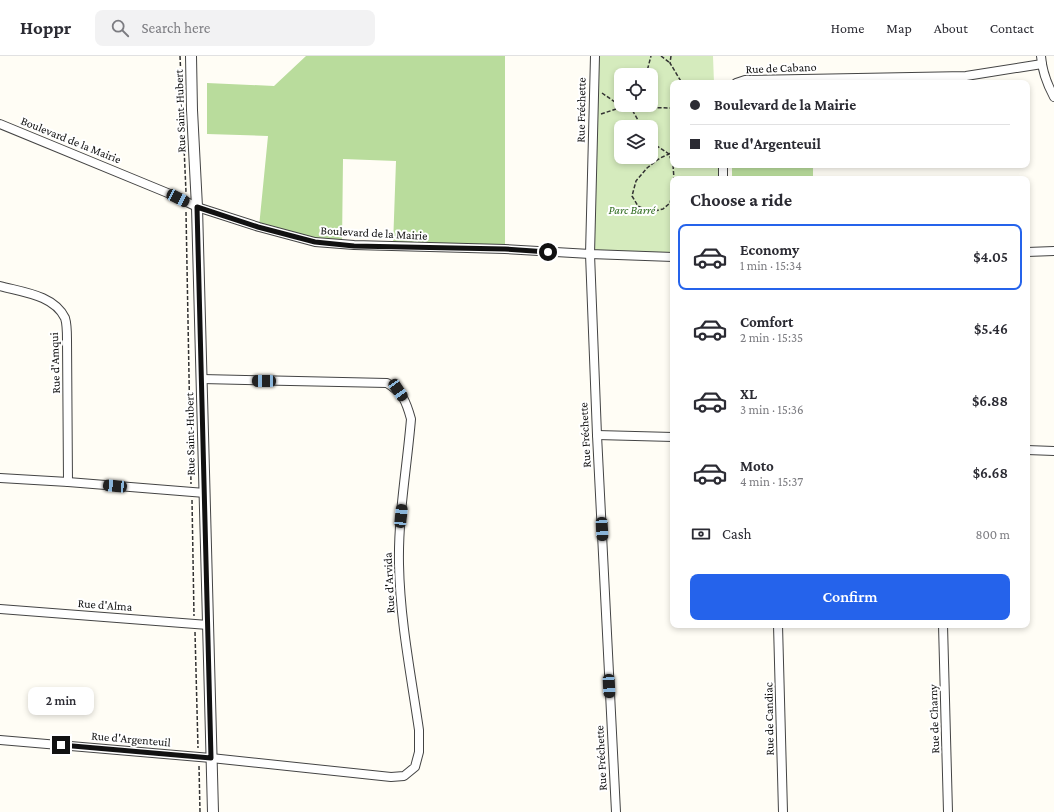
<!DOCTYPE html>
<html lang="en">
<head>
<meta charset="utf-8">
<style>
  body { margin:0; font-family:"Crimson Pro",serif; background:#f2f2f3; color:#2b2b33; height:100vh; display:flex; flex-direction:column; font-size:15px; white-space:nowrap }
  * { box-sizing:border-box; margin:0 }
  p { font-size:13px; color:#7c7c81 }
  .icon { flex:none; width:22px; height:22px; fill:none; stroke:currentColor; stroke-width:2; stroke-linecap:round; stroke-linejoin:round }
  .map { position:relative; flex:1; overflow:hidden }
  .side { position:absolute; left:670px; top:120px; width:360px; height:452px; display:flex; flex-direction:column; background:#fff; border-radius:8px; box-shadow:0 2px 6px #0003 }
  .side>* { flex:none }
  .guide { position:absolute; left:670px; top:24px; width:360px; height:88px; border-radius:8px; box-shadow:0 2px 6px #0003; display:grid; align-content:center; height:88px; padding:0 20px; background:#fff }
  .tools { position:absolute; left:614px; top:12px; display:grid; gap:8px }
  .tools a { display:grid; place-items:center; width:44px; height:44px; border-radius:8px; background:#fff; box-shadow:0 2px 6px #0003; font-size:20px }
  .end { position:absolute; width:18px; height:18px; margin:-9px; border:5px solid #111; background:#fff; box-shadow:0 0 0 2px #fff }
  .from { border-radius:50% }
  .bubble { position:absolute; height:28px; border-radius:8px; background:#fff; box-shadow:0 2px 6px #0003; font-size:13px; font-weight:600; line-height:28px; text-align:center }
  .car { position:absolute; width:12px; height:24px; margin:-12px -6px; border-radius:5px; box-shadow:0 0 3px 1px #0007; background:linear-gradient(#222 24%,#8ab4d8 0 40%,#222 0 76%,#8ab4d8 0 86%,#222 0) }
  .guide b { display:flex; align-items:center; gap:14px; height:38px; font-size:15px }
  .guide b+b { border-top:1px solid #e1e1e2 }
  .guide i { width:10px; height:10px; background:#2b2b33 }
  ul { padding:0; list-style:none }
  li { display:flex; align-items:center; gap:12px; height:66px; margin:0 8px 6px; padding:0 12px; border:2px solid transparent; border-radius:8px }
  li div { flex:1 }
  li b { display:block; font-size:15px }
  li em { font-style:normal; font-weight:600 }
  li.current { border-color:#2563eb }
  li>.icon { width:36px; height:36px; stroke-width:1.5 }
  h2 { padding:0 20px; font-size:18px; line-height:48px }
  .pay { display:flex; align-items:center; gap:10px; height:44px; padding:0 20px; font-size:15px }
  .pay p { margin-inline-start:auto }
  .primary-button { display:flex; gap:8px; margin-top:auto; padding:8px 20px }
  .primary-button a { flex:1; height:46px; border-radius:8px; background:#2563eb; color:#fff; font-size:16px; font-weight:600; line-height:46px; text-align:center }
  header { display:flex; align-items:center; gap:24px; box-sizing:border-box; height:56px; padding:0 20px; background:#fff; border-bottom:1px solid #e1e1e2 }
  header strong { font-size:19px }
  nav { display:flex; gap:22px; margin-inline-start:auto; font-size:14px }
  .search { width:280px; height:36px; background:#f2f2f3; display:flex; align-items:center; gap:10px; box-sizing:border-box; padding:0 14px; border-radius:8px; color:#7c7c81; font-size:15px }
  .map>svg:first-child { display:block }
  .green { fill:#d5ebbd; fill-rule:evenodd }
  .forest { fill:#b9dc9c }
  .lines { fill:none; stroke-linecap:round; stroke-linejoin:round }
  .minor-casing { stroke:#444; stroke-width:10 }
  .tertiary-casing { stroke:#444; stroke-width:12 }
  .path { stroke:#333; stroke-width:1.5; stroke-dasharray:4 2; stroke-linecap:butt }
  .minor { stroke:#fff; stroke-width:8 }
  .tertiary { stroke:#fff; stroke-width:10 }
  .route { stroke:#111; stroke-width:5 }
  .labels { text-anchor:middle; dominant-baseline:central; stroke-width:4; stroke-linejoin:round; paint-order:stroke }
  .street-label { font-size:12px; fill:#111; stroke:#fff }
  .park-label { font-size:12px; font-style:italic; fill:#2f6b1f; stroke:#fff }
</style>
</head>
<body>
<header>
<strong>Hoppr</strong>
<div class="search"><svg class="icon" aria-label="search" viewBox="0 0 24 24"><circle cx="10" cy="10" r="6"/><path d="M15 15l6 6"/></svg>Search here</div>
<nav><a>Home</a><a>Map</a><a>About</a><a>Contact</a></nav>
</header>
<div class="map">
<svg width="1054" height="756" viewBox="0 0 1054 756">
  <rect width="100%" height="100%" fill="#fffdf5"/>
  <!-- green -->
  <path class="green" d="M595 0H713L714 27H673V109H718V123H673V201L590 198ZM621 19H651V49H621ZM621 71H651V101H621Z"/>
  <!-- forest -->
  <g class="forest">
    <path d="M306 0H505V193L393 190 396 105 343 103 342 188 259 171 268 80 207 78V27L274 30Z"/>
    <rect x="732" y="109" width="81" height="14"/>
  </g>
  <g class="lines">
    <defs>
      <g id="minor">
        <path d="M595 0 590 198 597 379 616 756"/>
        <path d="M1041 0C1042 15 1047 28 1054 41"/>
        <path d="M736 27 745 24 966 20 1042 8"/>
        <path d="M0 68 170 138 197 151 259 171 315 186 354 189 505 193 590 198 673 201"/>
        <path d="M723 123V109"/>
        <path d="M1027 196 1054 195"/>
        <path d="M0 230C22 236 54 239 65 262 67 268 67 278 67 284L68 426"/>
        <path d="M597 379 673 381"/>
        <path d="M1027 394 1054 395"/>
        <path d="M0 422 68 426 205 437"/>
        <path d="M0 553 208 569"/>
        <path d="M778 569 783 756"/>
        <path d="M943 569 948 756"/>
        <path d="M0 684 211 702 391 721 404 720 415 711 419 696V674C411 619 400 564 399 508 398 460 407 411 411 363 406 345 403 337 387 327L202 323"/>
      </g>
      <path id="tertiary" d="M191 0 192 54 197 151 213 756"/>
    </defs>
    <!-- minor casing -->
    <use href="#minor" class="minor-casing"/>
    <!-- tertiary casing -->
    <use href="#tertiary" class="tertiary-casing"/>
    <!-- path -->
    <g class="path">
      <path d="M180 0 186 136"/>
      <path d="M661 0 670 7"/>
      <path d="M671 0 670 7 682 27"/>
      <path d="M646 19 651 0"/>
      <path d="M602 37 622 51 673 52"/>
      <path d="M632 49 631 52 642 71"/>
      <path d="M601 58 622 51"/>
      <path d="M651 86 669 98 673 109"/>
      <path d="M673 92 669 98 660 102 647 112 636 125 632 140 638 150 651 156 663 153 670 147 673 134"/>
      <path d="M651 96 653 107"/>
      <path d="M673 109 674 123"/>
      <path d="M186 156 191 428"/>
      <path d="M192 444 194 560"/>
      <path d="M195 576 198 692"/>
      <path d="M199 710 200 756"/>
    </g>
    <!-- minor -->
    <use href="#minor" class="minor"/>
    <!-- tertiary -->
    <use href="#tertiary" class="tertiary"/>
  </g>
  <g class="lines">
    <!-- route -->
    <path class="route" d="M61 689 211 702 197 151 258 171 315 186 354 190 505 193 548 196"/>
  </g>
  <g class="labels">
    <!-- street labels -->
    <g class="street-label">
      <text transform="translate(781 12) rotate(-2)">Rue de Cabano</text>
      <text transform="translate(581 54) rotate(-89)">Rue Fréchette</text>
      <text transform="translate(180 55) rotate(-92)">Rue Saint-Hubert</text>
      <text transform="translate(71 84) rotate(22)">Boulevard de la Mairie</text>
      <text transform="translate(374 177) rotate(3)">Boulevard de la Mairie</text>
      <text transform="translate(55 307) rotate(-92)">Rue d'Amqui</text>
      <text transform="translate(190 378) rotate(-91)">Rue Saint-Hubert</text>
      <text transform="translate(585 379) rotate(-93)">Rue Fréchette</text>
      <text transform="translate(389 527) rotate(-93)">Rue d'Arvida</text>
      <text transform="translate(105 549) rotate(4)">Rue d'Alma</text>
      <text transform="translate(769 663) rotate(-91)">Rue de Candiac</text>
      <text transform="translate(934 663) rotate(-92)">Rue de Charny</text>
      <text transform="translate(131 683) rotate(5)">Rue d'Argenteuil</text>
      <text transform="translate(601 702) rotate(-93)">Rue Fréchette</text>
    </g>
    <!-- park labels -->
    <g class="park-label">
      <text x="632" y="154">Parc Barré</text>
    </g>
  </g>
</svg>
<div class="tools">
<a><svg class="icon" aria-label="locate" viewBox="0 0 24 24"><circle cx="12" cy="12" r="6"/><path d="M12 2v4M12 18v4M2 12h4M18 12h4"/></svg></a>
<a><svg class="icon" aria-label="layers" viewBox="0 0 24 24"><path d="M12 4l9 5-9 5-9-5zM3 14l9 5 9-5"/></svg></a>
</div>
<i class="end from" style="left:548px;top:196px"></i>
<i class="end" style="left:61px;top:689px"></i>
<div class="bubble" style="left:28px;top:631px;width:66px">2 min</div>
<i class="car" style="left:178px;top:142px;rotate:116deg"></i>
<i class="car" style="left:264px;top:325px;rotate:271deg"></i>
<i class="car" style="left:398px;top:334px;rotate:146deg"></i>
<i class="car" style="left:115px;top:430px;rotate:275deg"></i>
<i class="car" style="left:401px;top:460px;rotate:6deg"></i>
<i class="car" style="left:602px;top:473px;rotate:177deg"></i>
<i class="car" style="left:609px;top:630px;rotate:177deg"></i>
<div class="guide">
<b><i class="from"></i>Boulevard de la Mairie</b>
<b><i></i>Rue d'Argenteuil</b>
</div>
<section class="side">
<h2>Choose a ride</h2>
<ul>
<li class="current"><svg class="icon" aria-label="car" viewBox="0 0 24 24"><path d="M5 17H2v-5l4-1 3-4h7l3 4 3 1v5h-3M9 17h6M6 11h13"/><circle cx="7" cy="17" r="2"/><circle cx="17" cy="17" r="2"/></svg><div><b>Economy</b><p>1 min · 15:34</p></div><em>$4.05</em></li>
<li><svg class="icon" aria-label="car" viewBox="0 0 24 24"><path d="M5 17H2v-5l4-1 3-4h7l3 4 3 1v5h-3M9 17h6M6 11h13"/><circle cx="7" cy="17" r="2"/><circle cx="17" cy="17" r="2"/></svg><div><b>Comfort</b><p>2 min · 15:35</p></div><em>$5.46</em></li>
<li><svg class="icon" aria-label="car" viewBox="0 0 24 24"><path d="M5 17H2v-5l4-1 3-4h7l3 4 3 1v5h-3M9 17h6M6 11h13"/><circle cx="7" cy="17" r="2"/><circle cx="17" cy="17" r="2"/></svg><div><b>XL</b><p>3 min · 15:36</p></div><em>$6.88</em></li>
<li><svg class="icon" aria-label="car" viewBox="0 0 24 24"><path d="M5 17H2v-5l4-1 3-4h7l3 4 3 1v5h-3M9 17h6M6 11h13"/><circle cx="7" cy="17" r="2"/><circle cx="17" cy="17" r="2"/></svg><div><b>Moto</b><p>4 min · 15:37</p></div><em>$6.68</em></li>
</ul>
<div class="pay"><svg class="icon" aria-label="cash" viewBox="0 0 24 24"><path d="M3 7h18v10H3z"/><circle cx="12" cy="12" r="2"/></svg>Cash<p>800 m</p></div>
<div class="primary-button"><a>Confirm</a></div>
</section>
</div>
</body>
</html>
